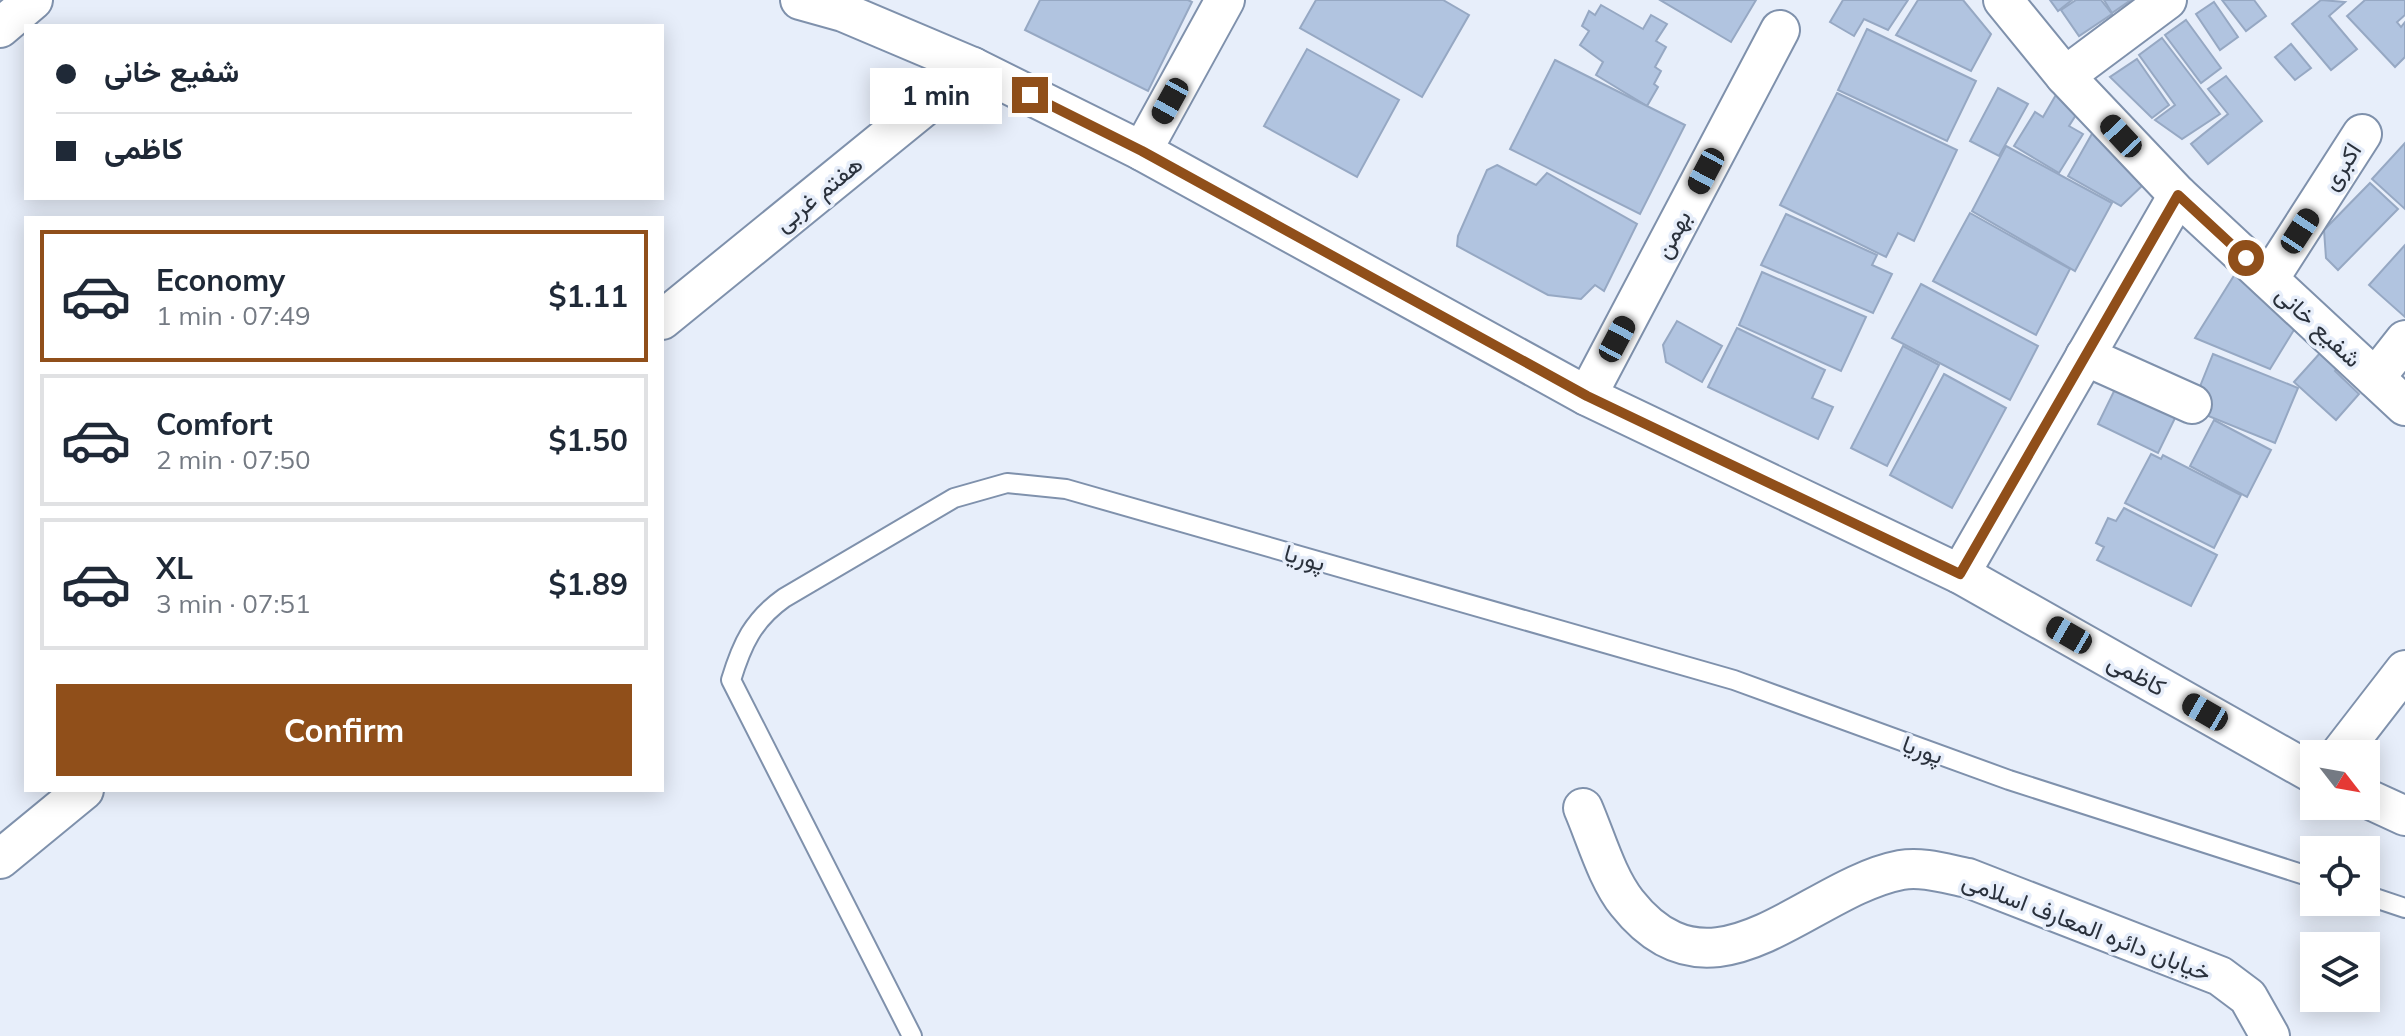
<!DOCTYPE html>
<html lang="en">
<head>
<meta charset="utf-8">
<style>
  body { margin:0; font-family:Mulish,Vazirmatn,sans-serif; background:#f2f2f3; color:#1f2937; height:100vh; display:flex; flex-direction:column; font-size:30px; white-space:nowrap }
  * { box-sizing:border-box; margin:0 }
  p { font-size:26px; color:#747a83 }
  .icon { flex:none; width:44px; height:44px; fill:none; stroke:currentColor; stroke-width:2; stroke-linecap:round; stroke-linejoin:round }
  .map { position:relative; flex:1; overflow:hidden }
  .drawer { position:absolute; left:24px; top:216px; width:640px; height:576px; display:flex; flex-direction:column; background:#fff; border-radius:0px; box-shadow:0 4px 20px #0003 }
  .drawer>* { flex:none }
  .hud { position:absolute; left:24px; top:24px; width:640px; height:176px; border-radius:0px; box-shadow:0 4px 20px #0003; display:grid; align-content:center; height:176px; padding:0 32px; background:#fff }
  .needle { width:52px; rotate:121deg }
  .buttons { position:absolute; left:2300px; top:740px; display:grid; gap:16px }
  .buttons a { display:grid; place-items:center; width:80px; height:80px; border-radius:0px; background:#fff; box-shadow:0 4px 20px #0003; font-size:40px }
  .end { position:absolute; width:36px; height:36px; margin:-18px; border:10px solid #904f1a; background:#fff; box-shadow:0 0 0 4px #fff }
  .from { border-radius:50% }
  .bubble { position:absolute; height:56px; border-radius:0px; background:#fff; box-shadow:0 4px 20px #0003; font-size:26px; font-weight:700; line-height:56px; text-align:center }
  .car { position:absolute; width:24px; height:48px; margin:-24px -12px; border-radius:10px; box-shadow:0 0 6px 2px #0007; background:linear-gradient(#222 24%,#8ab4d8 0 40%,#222 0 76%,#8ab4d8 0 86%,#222 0) }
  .hud b { display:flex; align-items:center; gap:28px; height:76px; font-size:30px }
  .hud b+b { border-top:2px solid #e0e1e3 }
  .hud i { width:20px; height:20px; background:#1f2937 }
  ul { padding:14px 0 0; list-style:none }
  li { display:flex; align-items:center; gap:24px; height:132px; margin:0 16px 12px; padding:0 16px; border:4px solid #e0e1e3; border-radius:0px }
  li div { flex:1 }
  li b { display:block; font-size:30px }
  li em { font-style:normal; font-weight:700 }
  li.on { border-color:#904f1a }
  li>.icon { width:72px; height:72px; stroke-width:1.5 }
  .action { display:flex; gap:16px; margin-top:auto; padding:16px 32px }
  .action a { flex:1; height:92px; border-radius:0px; background:#904f1a; color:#fff; font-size:32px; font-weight:700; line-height:92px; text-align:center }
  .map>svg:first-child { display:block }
  .building { fill:#b1c4e0; stroke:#96a8c3; stroke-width:2 }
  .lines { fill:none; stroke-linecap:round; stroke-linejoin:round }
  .lane-casing { stroke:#7f91ac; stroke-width:22 }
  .street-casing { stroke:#7f91ac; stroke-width:42 }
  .lane { stroke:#fff; stroke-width:18 }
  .street { stroke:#fff; stroke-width:38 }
  .route { stroke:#904f1a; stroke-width:10 }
  .labels { text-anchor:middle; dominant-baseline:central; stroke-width:7; stroke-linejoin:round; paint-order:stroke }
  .street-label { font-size:24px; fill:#2a313c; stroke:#e7eefa }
</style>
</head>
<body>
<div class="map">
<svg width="2405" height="1036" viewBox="0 0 2405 1036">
  <rect width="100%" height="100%" fill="#e7eefa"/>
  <!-- building -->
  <g class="building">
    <path d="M1040 0H1188L1192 2 1148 91 1025 30Z"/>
    <path d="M1316 0H1443L1469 15 1422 97 1300 28Z"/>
    <path d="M1660 0H1756L1731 42Z"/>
    <path d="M1843 0H1908L1888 30 1864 19 1854 36 1830 22Z"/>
    <path d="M1918 0H1963L1991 34 1971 71 1896 35Z"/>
    <path d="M2050 0H2072L2058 11Z"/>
    <path d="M2076 0H2101L2112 14 2079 36 2061 10Z"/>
    <path d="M2104 0H2131L2112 13Z"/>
    <path d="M2222 0H2254L2266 16 2246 31Z"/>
    <path d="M2321 0 2345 2 2329 16 2357 49 2331 70 2292 24Z"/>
    <path d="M2365 0H2405V15L2397 22 2401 27 2405 22V57L2395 67 2347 16Z"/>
    <path d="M2214 2 2238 37 2220 50 2196 14Z"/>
    <path d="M1601 5 1643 29 1651 15 1667 24 1656 41 1666 47 1655 67 1661 71 1654 84 1658 87 1647 106 1596 75 1603 62 1580 45 1589 31 1582 26 1589 11 1595 15Z"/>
    <path d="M2186 20 2221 68 2201 83 2165 35Z"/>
    <path d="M1867 29 1976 81 1947 141 1838 90Z"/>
    <path d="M2162 38 2220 114 2182 139 2155 120 2175 105 2139 55Z"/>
    <path d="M2291 44 2311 68 2295 80 2275 57Z"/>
    <path d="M1307 49 1399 100 1357 177 1264 126Z"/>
    <path d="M2137 59 2169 105 2152 118 2110 77Z"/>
    <path d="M1555 60 1685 125 1640 214 1510 149Z"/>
    <path d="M2226 76 2262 121 2208 164 2191 144 2228 114 2208 89Z"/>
    <path d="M1998 88 2028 104 1999 156 1970 141Z"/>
    <path d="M1837 93 1957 150 1914 241 1898 233 1886 257 1780 205Z"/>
    <path d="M2057 93 2081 107 2069 126 2083 134 2059 173 2014 146 2035 112 2043 117Z"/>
    <path d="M2093 132 2144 184 2121 206 2068 176Z"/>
    <path d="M2405 143V209L2372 179Z"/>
    <path d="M2006 146 2112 203 2075 271 1972 211Z"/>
    <path d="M1497 165 1536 185 1547 173 1637 224 1604 291 1595 285 1581 299 1548 295 1457 246 1458 236 1487 170Z"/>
    <path d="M2370 183 2398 209 2338 270 2326 258 2324 230Z"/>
    <path d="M1970 213 2070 269 2036 335 1933 281Z"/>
    <path d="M1786 214 1877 255 1872 265 1892 274 1873 313 1761 265Z"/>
    <path d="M2405 245V317L2369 285Z"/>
    <path d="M1762 272 1866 317 1841 371 1739 325Z"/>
    <path d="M2235 274 2297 325 2270 369 2195 338Z"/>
    <path d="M1921 284 2038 346 2010 400 1892 338Z"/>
    <path d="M1677 321 1722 346 1702 382 1666 362 1663 345Z"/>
    <path d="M1737 328 1825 370 1812 398 1833 407 1818 439 1708 387Z"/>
    <path d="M2330 342 2347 357 2335 371 2359 394 2336 420 2294 382Z"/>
    <path d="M1903 346 1939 365 1887 466 1851 448Z"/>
    <path d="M2213 354 2298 388 2275 443 2191 409Z"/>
    <path d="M1944 374 2006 408 1952 508 1890 475Z"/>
    <path d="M2118 383 2178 412 2158 453 2098 424Z"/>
    <path d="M2214 420 2271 450 2247 497 2190 466Z"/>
    <path d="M2151 454 2161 459 2163 455 2241 495 2214 548 2125 503Z"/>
    <path d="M2124 508 2217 555 2191 606 2097 560 2104 547 2096 543 2108 518 2116 521Z"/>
  </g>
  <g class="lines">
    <defs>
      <g id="lane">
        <path d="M2366 895 2405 908"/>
        <path d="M912 1036 731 680C742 644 753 620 784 598L954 498 1007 483 1066 489 1734 680 2009 780 2314 878"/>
      </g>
      <g id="street">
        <path d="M800 0 843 12 973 67 1142 151 1587 396 1960 574 2314 774"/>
        <path d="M2003 0 2065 76 2178 195 2405 406"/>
        <path d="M0 28 33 0"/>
        <path d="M2065 76 2167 0"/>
        <path d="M1142 151 1225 0"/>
        <path d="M2269 279 2362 134"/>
        <path d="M662 320 973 67"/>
        <path d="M2085 356 2192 404"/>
        <path d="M2375 378 2405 340"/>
        <path d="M1587 396 1780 30"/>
        <path d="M1960 574 2178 195"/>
        <path d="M2340 754 2405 670"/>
        <path d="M2366 798 2405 816"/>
        <path d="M1583 808C1596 838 1607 878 1627 903 1714 1013 1807 888 1901 870 1922 866 1947 874 1968 878L2220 976 2248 997 2270 1036"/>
        <path d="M0 859 84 790"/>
      </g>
    </defs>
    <!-- lane casing -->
    <use href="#lane" class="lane-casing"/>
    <!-- street casing -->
    <use href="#street" class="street-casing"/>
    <!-- lane -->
    <use href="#lane" class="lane"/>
    <!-- street -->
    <use href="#street" class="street"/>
  </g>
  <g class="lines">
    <!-- route -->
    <path class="route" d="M1030 95 1142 151 1587 396 1960 574 2178 195 2246 258"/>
  </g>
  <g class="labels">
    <!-- street labels -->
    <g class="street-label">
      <text transform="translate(2341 166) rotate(-57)">اکبری</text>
      <text transform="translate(818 193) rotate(-39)">هفتم غربی</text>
      <text transform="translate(1672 234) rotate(-62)">بهمن</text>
      <text transform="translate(2319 326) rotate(43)">شفیع خانی</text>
      <text transform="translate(1305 557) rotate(16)">پوریا</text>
      <text transform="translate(2137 674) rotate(29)">کاظمی</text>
      <text transform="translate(1923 749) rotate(20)">پوریا</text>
      <text transform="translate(2087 926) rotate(21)">خیابان دائره المعارف اسلامی</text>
    </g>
  </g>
</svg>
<div class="buttons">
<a><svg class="needle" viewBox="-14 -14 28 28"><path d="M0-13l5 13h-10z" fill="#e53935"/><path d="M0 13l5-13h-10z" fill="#747a83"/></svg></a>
<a><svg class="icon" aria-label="locate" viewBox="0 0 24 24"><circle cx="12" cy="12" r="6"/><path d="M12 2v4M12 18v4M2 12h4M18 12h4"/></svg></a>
<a><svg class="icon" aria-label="layers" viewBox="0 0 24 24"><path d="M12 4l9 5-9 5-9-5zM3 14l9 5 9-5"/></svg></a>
</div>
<i class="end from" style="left:2246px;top:258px"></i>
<i class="end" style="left:1030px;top:95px"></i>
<div class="bubble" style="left:870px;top:68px;width:132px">1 min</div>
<i class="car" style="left:1170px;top:101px;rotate:209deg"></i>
<i class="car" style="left:2121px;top:136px;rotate:317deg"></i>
<i class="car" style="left:1706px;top:171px;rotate:208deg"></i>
<i class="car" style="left:2300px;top:231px;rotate:33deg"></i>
<i class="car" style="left:1617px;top:339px;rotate:28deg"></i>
<i class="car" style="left:2069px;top:635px;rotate:300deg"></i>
<i class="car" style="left:2205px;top:712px;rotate:300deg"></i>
<div class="hud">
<b><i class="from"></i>شفیع خانی</b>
<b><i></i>کاظمی</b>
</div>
<section class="drawer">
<ul>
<li class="on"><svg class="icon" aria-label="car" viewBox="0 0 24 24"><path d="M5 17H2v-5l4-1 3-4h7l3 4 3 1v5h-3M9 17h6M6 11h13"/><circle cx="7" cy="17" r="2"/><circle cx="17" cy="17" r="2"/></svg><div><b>Economy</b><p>1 min · 07:49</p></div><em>$1.11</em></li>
<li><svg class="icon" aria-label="car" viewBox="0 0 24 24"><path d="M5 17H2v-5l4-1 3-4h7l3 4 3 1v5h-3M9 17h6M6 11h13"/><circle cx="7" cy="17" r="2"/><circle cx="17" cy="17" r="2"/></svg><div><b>Comfort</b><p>2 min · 07:50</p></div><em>$1.50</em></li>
<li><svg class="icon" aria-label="car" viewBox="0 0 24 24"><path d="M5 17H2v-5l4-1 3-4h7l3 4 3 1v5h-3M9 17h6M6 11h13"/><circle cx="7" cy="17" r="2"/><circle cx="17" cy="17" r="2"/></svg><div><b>XL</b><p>3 min · 07:51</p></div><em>$1.89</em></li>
</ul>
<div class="action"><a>Confirm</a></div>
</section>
</div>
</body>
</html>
